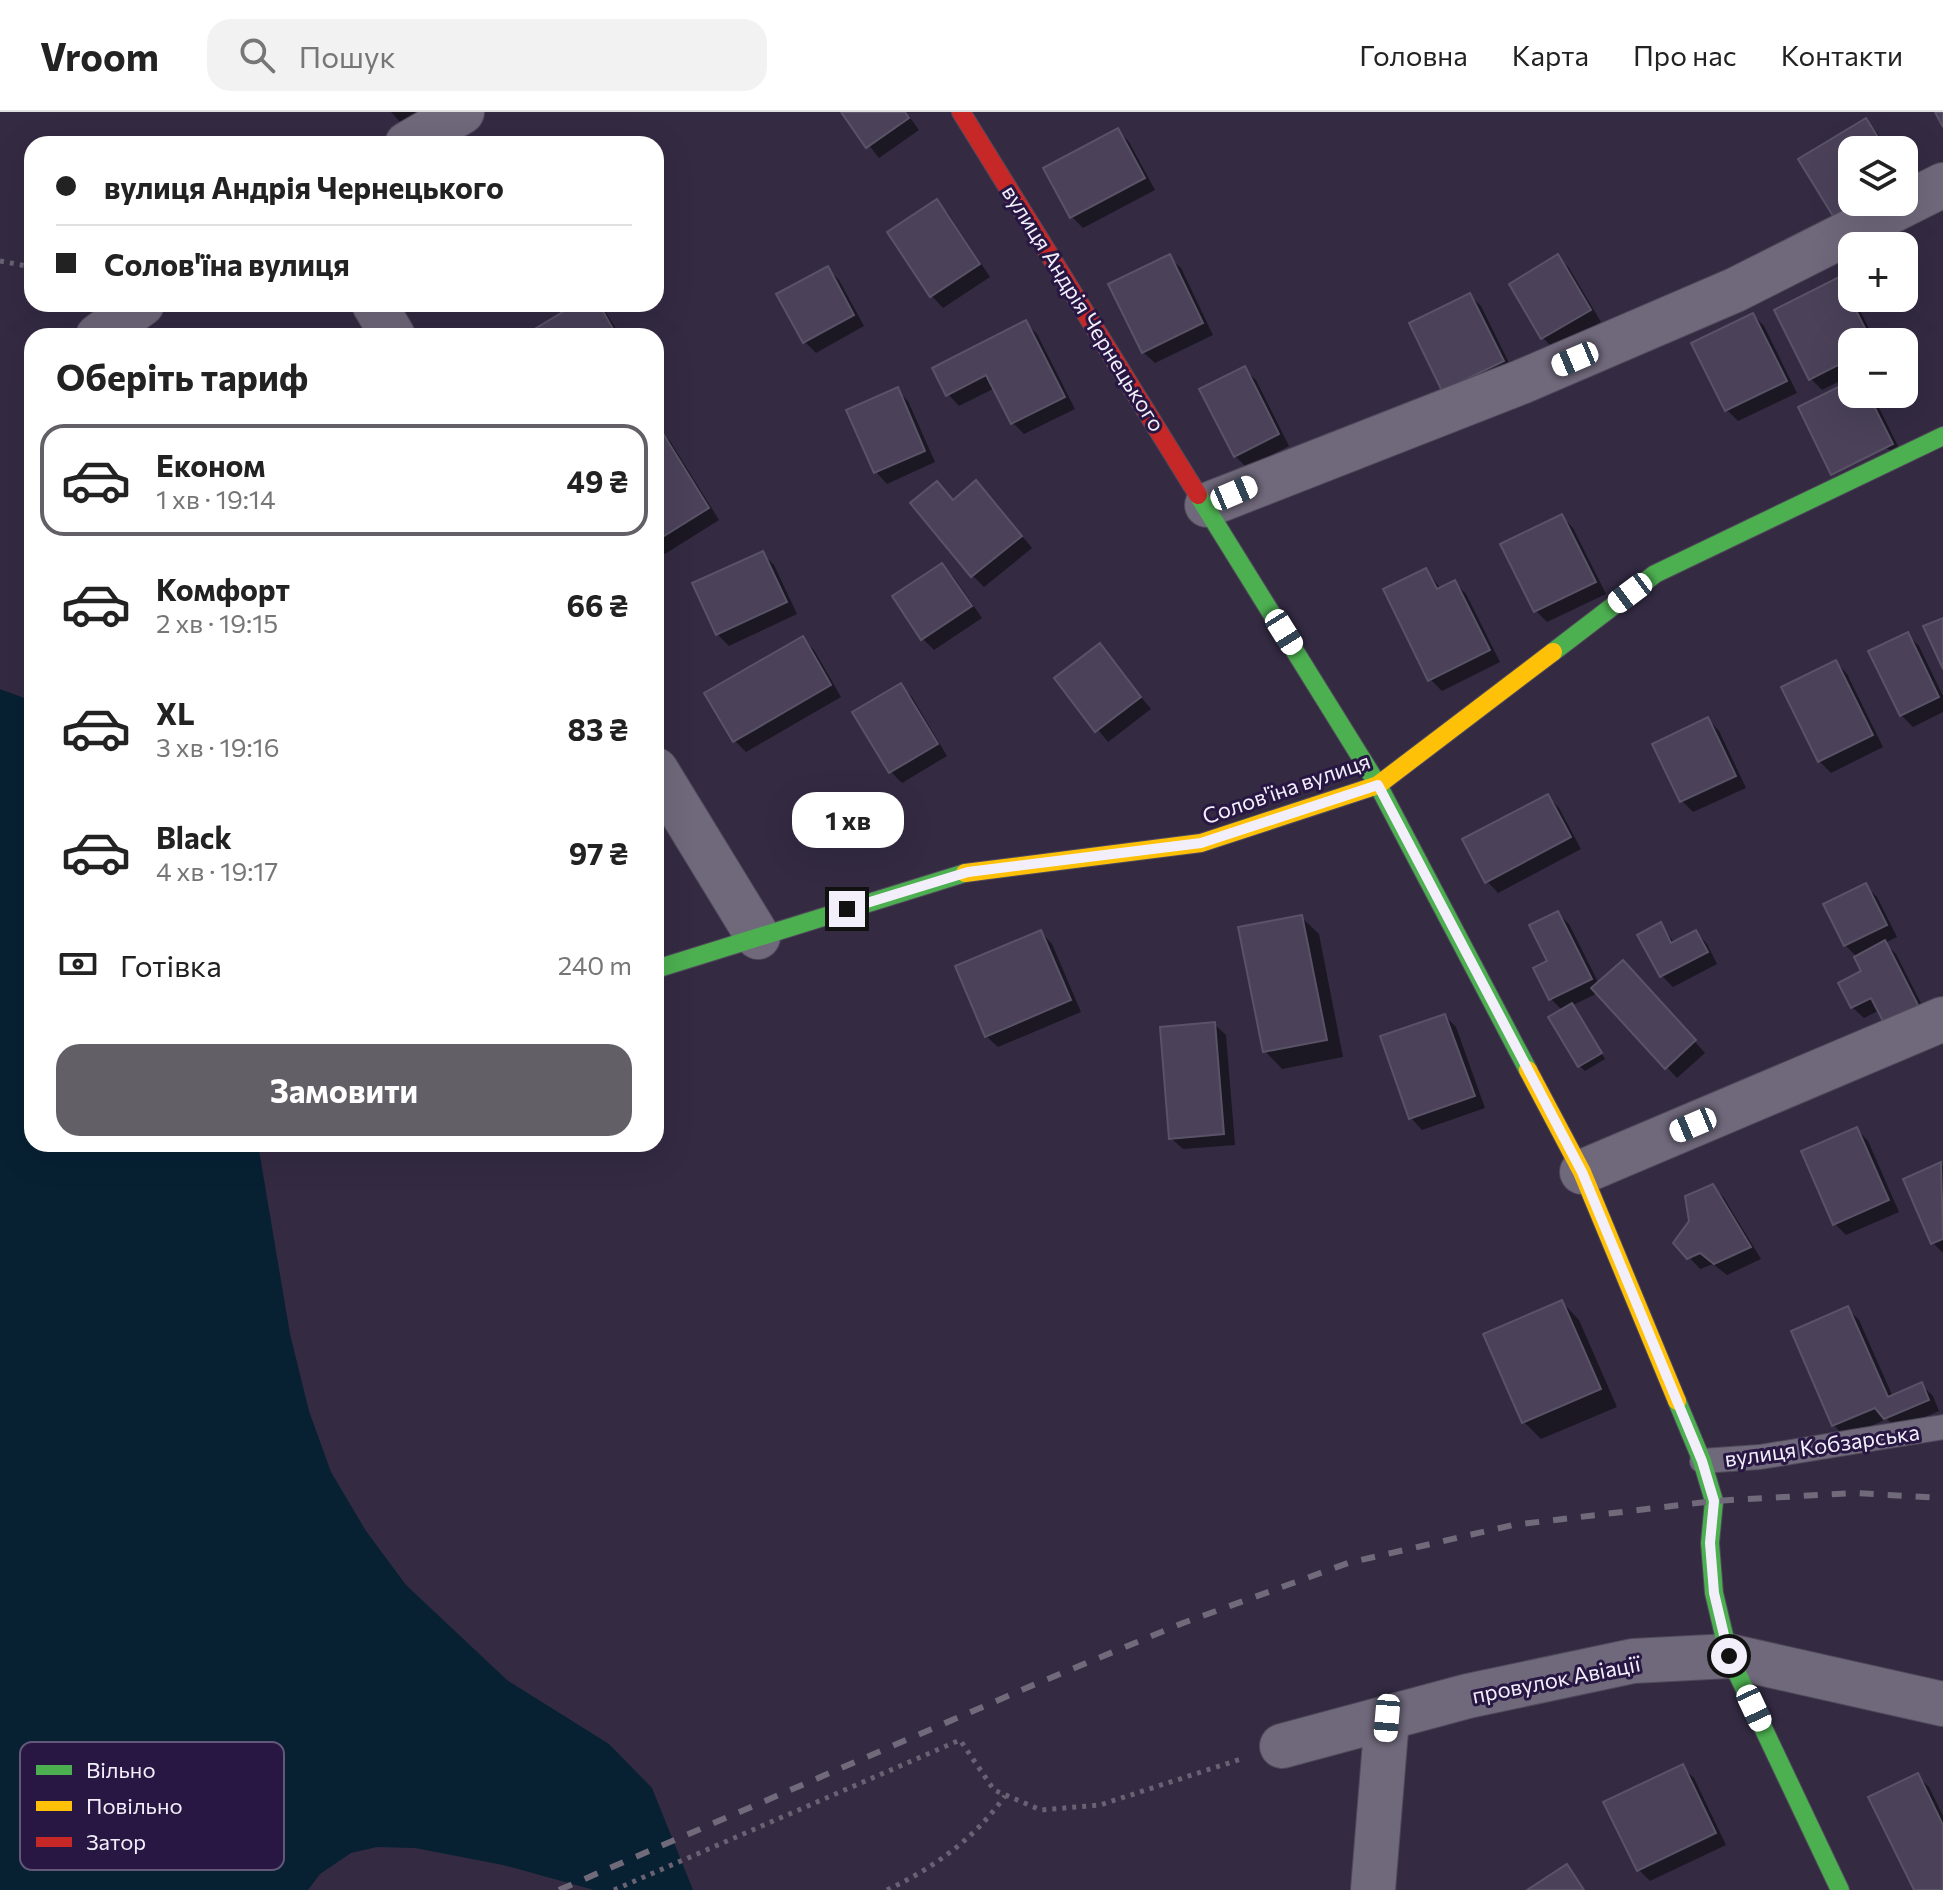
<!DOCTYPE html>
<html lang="uk">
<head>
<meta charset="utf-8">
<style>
  body { margin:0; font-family:Commissioner,sans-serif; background:#f2f2f2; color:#222; height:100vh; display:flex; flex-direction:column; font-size:30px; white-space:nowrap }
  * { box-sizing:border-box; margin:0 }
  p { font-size:26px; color:#767676 }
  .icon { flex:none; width:44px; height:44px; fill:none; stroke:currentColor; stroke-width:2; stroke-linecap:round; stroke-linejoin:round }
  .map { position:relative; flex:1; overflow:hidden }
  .details { position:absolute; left:24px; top:216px; width:640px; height:824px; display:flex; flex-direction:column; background:#fff; border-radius:24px; box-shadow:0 8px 32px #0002 }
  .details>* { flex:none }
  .guide { position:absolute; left:24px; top:24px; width:640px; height:176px; border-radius:24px; box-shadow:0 8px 32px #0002; display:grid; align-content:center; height:176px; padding:0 32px; background:#fff }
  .buttons { position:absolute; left:1838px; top:24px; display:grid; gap:16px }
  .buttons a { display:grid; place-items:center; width:80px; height:80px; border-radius:16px; background:#fff; box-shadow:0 8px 32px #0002; font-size:40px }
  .end { position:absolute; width:36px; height:36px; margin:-18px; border:10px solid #f2effb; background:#111; box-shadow:0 0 0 4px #111 }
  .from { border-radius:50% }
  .bubble { position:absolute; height:56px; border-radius:24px; background:#fff; box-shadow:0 8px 32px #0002; font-size:26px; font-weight:700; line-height:56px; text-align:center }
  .car { position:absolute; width:24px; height:48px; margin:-24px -12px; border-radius:10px; box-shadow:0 0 6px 2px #0007; background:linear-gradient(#fff 24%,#345 0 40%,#fff 0 76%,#345 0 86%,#fff 0) }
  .guide b { display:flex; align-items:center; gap:28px; height:76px; font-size:30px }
  .guide b+b { border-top:2px solid #e0e0e0 }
  .guide i { width:20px; height:20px; background:#222 }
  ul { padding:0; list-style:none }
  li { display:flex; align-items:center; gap:24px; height:112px; margin:0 16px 12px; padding:0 16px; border:4px solid transparent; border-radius:24px }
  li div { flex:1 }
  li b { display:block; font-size:30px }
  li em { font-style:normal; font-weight:700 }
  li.selected { border-color:#625f67 }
  li>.icon { width:72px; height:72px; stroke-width:1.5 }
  h2 { padding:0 32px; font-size:36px; line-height:96px }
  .pay { display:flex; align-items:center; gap:20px; height:88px; padding:0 32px; font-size:30px }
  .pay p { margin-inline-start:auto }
  .cta { display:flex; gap:16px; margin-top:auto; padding:16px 32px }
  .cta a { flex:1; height:92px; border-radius:24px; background:#625f67; color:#fff; font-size:32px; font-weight:700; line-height:92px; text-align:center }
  header { display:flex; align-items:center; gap:48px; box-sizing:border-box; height:112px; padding:0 40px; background:#fff; border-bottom:2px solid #e0e0e0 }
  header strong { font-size:38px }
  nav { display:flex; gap:44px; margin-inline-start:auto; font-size:28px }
  .search { width:560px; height:72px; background:#f2f2f2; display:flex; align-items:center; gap:20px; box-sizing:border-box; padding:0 28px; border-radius:24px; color:#767676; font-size:30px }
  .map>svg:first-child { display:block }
  .water { fill:#072133 }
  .shadow { fill:#0007 }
  .building { fill:#4b425a; stroke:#5a5367; stroke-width:2 }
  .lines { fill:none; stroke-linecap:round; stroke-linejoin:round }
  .lane-casing { stroke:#50495a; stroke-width:26 }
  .street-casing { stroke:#50495a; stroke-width:46 }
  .fast-casing { stroke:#50495a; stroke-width:20 }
  .slow-casing { stroke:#50495a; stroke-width:20 }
  .jam-casing { stroke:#50495a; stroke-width:20 }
  .path { stroke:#696273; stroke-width:5; stroke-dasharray:4 6; stroke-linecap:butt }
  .lane { stroke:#70697c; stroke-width:24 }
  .street { stroke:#70697c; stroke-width:44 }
  .fast { stroke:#4caf50; stroke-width:18 }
  .slow { stroke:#ffc107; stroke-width:18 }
  .jam { stroke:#c62828; stroke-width:18 }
  .rail { stroke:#706a7b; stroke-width:6; stroke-dasharray:14 14; stroke-linecap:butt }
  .route { stroke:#f2effb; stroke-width:10 }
  .labels { text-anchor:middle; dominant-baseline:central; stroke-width:6; stroke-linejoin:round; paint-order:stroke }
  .street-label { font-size:22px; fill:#f2effb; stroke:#271742 }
  .key { fill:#271742; stroke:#64587a; stroke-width:2 }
  .key-label { font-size:22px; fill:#f2effb }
</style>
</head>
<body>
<header>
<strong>Vroom</strong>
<div class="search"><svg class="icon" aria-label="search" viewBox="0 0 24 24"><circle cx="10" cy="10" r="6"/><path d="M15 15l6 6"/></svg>Пошук</div>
<nav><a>Головна</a><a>Карта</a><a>Про нас</a><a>Контакти</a></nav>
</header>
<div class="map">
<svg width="1943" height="1778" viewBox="0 0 1943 1778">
  <rect width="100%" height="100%" fill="#342b43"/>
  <!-- water -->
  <path class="water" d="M0 577 32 589V1032H258L290 1222 309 1299 331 1360 366 1419 406 1473 507 1568 609 1632 652 1676 693 1778H594L503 1753 415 1736 377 1735 351 1741 320 1762 308 1778H0Z"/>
  <!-- shadow -->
  <g class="shadow">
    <path d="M391 0H423L403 13Z"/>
    <path d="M843 0H906L919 18 879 46Z"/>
    <path d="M1866 9 1877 20 1888 38H1852V90L1801 48Z"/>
    <path d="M1118 18 1129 30 1155 78 1083 116 1072 105Z"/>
    <path d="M937 90 948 101 990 165 943 196 932 184 890 121Z"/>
    <path d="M1169 145 1181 156 1213 223 1155 251 1143 240Z"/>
    <path d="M1558 145 1569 156 1601 210 1554 237 1543 226 1511 172Z"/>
    <path d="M827 156 839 168 864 214 816 241 805 230Z"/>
    <path d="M1839 167 1850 179 1876 230H1852V263L1822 278 1811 267Z"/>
    <path d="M1470 183 1481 194 1514 261 1455 289Z"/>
    <path d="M276 192H297L285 200Z"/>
    <path d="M580 192H601L620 224H525Z"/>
    <path d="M1753 203 1764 214 1797 281 1738 309 1727 298Z"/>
    <path d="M1026 211 1037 222 1075 297 1024 322 1013 311 995 276 959 294 948 282Z"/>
    <path d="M1244 257 1256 268 1289 334 1247 356 1235 344Z"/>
    <path d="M1852 270V282H1872L1903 344 1800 296Z"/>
    <path d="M897 278 908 289 935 350 887 372 876 360Z"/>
    <path d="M658 318 670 329 719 408 665 442 656 434V319Z"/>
    <path d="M987 382 1032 436 984 475 973 464 954 390Z"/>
    <path d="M1562 404 1573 416 1606 482 1547 510 1536 499Z"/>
    <path d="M762 441 774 453 797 502 729 534 717 522Z"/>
    <path d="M941 453 953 464 982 506 934 538 923 527Z"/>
    <path d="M1426 458 1441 477 1455 471 1466 482 1500 550 1442 579 1430 567Z"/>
    <path d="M1907 522 1919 534 1943 584V600L1913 615 1901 603Z"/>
    <path d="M802 526 814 538 841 585 746 640 734 628Z"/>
    <path d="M1099 534 1151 597 1108 630 1056 566Z"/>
    <path d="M1836 550 1847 562 1883 635 1831 661 1819 649Z"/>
    <path d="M900 573 912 585 947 644 902 671 891 660 855 601Z"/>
    <path d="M1708 607 1719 619 1746 676 1693 700 1682 689Z"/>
    <path d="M1548 684 1559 696 1581 737 1498 781 1487 769Z"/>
    <path d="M1866 774 1877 785 1897 825 1885 831 1896 842 1929 907 1880 898 1864 906 1852 895 1864 860 1857 845 1845 833Z"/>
    <path d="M1558 801 1569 812 1599 872 1634 862 1705 941 1677 966 1598 881 1571 894 1605 947 1585 959 1580 954 1551 906 1563 899 1551 887 1549 850Z"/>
    <path d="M1301 805 1319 822 1343 945 1282 957 1265 939Z"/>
    <path d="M1660 813 1675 831 1696 820 1707 832 1717 852 1673 875 1662 864Z"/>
    <path d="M1041 820 1052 832 1081 900 998 935 986 924Z"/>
    <path d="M1445 904 1456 915 1485 996 1422 1018 1411 1006Z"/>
    <path d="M1214 912 1226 923 1235 1033 1183 1037 1171 1026Z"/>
    <path d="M1857 1017 1868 1029 1899 1100 1846 1123 1834 1111Z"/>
    <path d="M1941 1052 1943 1054V1141L1933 1131Z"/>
    <path d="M1713 1074 1724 1086 1761 1147 1727 1163 1713 1152 1700 1157 1689 1145Z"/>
    <path d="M1562 1190 1579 1208 1617 1295 1541 1327 1524 1310Z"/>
    <path d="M1848 1197 1859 1208 1893 1285 1922 1273 1933 1284 1939 1299 1897 1317 1887 1307 1845 1325 1834 1313Z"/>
    <path d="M1682 1655 1694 1666 1726 1733 1650 1769 1639 1758Z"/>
    <path d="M1917 1664 1929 1675 1943 1704V1778H1916Z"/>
  </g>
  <!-- building -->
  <g class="building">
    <path d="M841 0H905L909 6 866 36Z"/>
    <path d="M1935 0H1943V15Z"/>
    <path d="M1866 6 1886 38H1852V90H1868L1836 109 1798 47Z"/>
    <path d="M1118 16 1145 66 1070 106 1043 56Z"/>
    <path d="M937 87 980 152 930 185 887 120Z"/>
    <path d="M1170 142 1203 211 1142 241 1108 172Z"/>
    <path d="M1558 142 1591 198 1541 227 1509 172Z"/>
    <path d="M828 154 854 203 803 231 776 182Z"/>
    <path d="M1839 165 1872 230H1852V246L1809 268 1774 198Z"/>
    <path d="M1470 181 1504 249 1442 279 1409 211Z"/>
    <path d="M576 192H599L617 224H523Z"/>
    <path d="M1753 201 1787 269 1725 299 1691 231Z"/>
    <path d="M1026 208 1065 285 1011 312 986 263 946 284 932 256Z"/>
    <path d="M1245 254 1279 322 1234 345 1199 277Z"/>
    <path d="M1852 268V282H1868L1893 332 1831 363 1798 295Z"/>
    <path d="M898 275 925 339 874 361 846 298Z"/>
    <path d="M659 315 709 396 656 429V317Z"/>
    <path d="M976 368 1022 424 971 465 910 391 937 369 953 388Z"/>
    <path d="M1562 402 1596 470 1534 500 1500 432Z"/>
    <path d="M763 439 787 490 716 523 692 471Z"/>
    <path d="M942 451 972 494 921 528 892 484Z"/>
    <path d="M1426 456 1437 477 1455 468 1490 538 1428 569 1383 477Z"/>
    <path d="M1943 506V557L1923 514Z"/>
    <path d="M1908 520 1939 585 1900 604 1868 539Z"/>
    <path d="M803 524 831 573 733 630 704 581Z"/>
    <path d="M1100 531 1141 585 1095 620 1054 566Z"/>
    <path d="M1836 548 1873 623 1818 650 1781 575Z"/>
    <path d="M901 571 938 632 889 661 852 600Z"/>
    <path d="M1708 605 1736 664 1680 690 1652 632Z"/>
    <path d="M1548 682 1571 725 1485 771 1462 727Z"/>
    <path d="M1866 771 1887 813 1844 834 1823 792Z"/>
    <path d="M1558 799 1592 867 1549 888 1533 856 1547 849 1529 813Z"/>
    <path d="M1302 803 1327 928 1263 940 1238 815Z"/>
    <path d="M1661 810 1671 831 1696 818 1708 840 1660 865 1637 823Z"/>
    <path d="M1041 818 1071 888 985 925 955 854Z"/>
    <path d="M1885 828 1919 895 1885 913 1871 886 1851 896 1838 871 1861 859 1854 845Z"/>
    <path d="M1623 848 1696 928 1665 957 1591 876Z"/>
    <path d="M1572 891 1602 941 1578 955 1548 905Z"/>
    <path d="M1445 902 1475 984 1409 1007 1380 924Z"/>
    <path d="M1215 910 1224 1022 1169 1027 1160 915Z"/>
    <path d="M1857 1015 1889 1088 1833 1113 1801 1039Z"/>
    <path d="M1941 1050 1943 1127 1931 1132 1903 1067Z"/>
    <path d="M1713 1072 1751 1135 1714 1152 1700 1141 1687 1147 1673 1131 1689 1109 1685 1084Z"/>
    <path d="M1562 1188 1601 1277 1522 1311 1483 1222Z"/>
    <path d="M1848 1194 1888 1285 1922 1270 1929 1288 1884 1307 1875 1296 1832 1314 1791 1219Z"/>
    <path d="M1683 1652 1716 1721 1637 1759 1603 1690Z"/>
    <path d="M1918 1661 1943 1713V1778H1914L1868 1685Z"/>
    <path d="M1567 1752 1584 1778H1527Z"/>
  </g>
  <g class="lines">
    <defs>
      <path id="lane" d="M1702 1349 1760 1345 1943 1315"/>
      <g id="street">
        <path d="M407 32 462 0"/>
        <path d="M374 192 393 224"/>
        <path d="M98 224 142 192"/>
        <path d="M1207 393 1521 270 1735 178 1943 73"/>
        <path d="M656 658 758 825"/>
        <path d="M1582 1060 1943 907"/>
        <path d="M1282 1634 1468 1584 1633 1549 1729 1544 1943 1592"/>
        <path d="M1373 1778 1387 1606"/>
      </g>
      <g id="fast">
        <path d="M1198 383 1378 673 1528 958"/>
        <path d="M1553 540 1655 462 1943 324"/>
        <path d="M656 857 965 761"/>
        <path d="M1677 1289 1702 1349 1714 1389 1710 1431 1714 1481 1729 1544 1840 1778"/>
      </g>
      <g id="slow">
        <path d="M965 761 1201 731 1378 673 1553 540"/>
        <path d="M1528 958 1582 1060 1677 1289"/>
      </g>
      <path id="jam" d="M961 0 1198 383"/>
    </defs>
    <!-- lane casing -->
    <use href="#lane" class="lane-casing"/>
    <!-- street casing -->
    <use href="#street" class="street-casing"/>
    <!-- fast casing -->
    <use href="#fast" class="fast-casing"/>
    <!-- slow casing -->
    <use href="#slow" class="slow-casing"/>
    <!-- jam casing -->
    <use href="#jam" class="jam-casing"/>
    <!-- path -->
    <g class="path">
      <path d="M0 149 32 155"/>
      <path d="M614 1778 960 1628 994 1678 1041 1698 1100 1693 1244 1646"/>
      <path d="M887 1778C934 1756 975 1726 1005 1684"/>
    </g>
    <!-- lane -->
    <use href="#lane" class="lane"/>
    <!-- street -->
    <use href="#street" class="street"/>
    <!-- fast -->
    <use href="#fast" class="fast"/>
    <!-- slow -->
    <use href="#slow" class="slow"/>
    <!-- jam -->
    <use href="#jam" class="jam"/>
    <!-- rail -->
    <path class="rail" d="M559 1778 1031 1574 1183 1511 1348 1451 1513 1413 1714 1389 1854 1381 1943 1386"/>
  </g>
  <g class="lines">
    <!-- route -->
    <path class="route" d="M847 797 968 760 1201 731 1378 673 1582 1060 1702 1349 1714 1389 1710 1431 1714 1481 1729 1544"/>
  </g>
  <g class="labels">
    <!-- street labels -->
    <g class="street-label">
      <text transform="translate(1084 196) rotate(58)">вулиця Андрія Чернецького</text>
      <text transform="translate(1286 676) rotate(-19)">Солов'їна вулиця</text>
      <text transform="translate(1822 1333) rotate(-8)">вулиця Кобзарська</text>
      <text transform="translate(1556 1567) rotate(-11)">провулок Авіації</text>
    </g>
  </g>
  <!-- legend -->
  <rect x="20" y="1630" width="264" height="128" rx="12" class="key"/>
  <rect x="36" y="1653" width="36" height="10" fill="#4caf50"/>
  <rect x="36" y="1689" width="36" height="10" fill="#ffc107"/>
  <rect x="36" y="1725" width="36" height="10" fill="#c62828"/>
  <g class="key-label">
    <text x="86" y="1666">Вільно</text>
    <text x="86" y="1702">Повільно</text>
    <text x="86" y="1738">Затор</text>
  </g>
</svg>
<div class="buttons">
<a><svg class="icon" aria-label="layers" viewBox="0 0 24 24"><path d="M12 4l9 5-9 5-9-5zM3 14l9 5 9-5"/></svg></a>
<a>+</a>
<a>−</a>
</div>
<i class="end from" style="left:1729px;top:1544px"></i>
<i class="end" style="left:847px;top:797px"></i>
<div class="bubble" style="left:792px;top:680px;width:112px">1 хв</div>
<i class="car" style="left:1575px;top:247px;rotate:247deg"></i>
<i class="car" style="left:1234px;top:381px;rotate:67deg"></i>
<i class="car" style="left:1630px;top:481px;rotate:233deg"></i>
<i class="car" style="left:1284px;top:520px;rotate:148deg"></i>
<i class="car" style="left:1693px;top:1013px;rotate:247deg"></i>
<i class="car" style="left:1754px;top:1596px;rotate:155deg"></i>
<i class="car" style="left:1387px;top:1606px;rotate:185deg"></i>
<div class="guide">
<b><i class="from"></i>вулиця Андрія Чернецького</b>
<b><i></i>Солов'їна вулиця</b>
</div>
<section class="details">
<h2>Оберіть тариф</h2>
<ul>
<li class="selected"><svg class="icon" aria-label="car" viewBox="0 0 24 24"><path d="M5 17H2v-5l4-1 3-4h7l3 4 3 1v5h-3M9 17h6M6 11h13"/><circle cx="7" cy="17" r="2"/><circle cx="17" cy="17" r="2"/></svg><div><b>Економ</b><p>1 хв · 19:14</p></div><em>49 ₴</em></li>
<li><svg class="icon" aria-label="car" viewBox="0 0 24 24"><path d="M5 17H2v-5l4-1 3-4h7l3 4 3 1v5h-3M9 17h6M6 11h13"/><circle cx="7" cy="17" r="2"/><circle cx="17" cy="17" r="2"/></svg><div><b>Комфорт</b><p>2 хв · 19:15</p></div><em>66 ₴</em></li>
<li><svg class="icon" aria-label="car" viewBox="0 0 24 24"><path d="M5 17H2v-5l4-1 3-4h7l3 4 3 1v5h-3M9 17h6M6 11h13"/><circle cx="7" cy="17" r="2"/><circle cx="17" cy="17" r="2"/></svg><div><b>XL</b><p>3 хв · 19:16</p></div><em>83 ₴</em></li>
<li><svg class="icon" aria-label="car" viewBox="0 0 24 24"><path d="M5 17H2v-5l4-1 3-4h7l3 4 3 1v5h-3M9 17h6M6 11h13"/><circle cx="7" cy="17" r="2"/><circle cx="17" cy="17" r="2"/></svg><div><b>Black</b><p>4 хв · 19:17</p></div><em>97 ₴</em></li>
</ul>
<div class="pay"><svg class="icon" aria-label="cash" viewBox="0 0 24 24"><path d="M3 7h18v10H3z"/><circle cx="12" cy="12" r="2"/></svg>Готівка<p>240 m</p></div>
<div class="cta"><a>Замовити</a></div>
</section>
</div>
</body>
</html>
